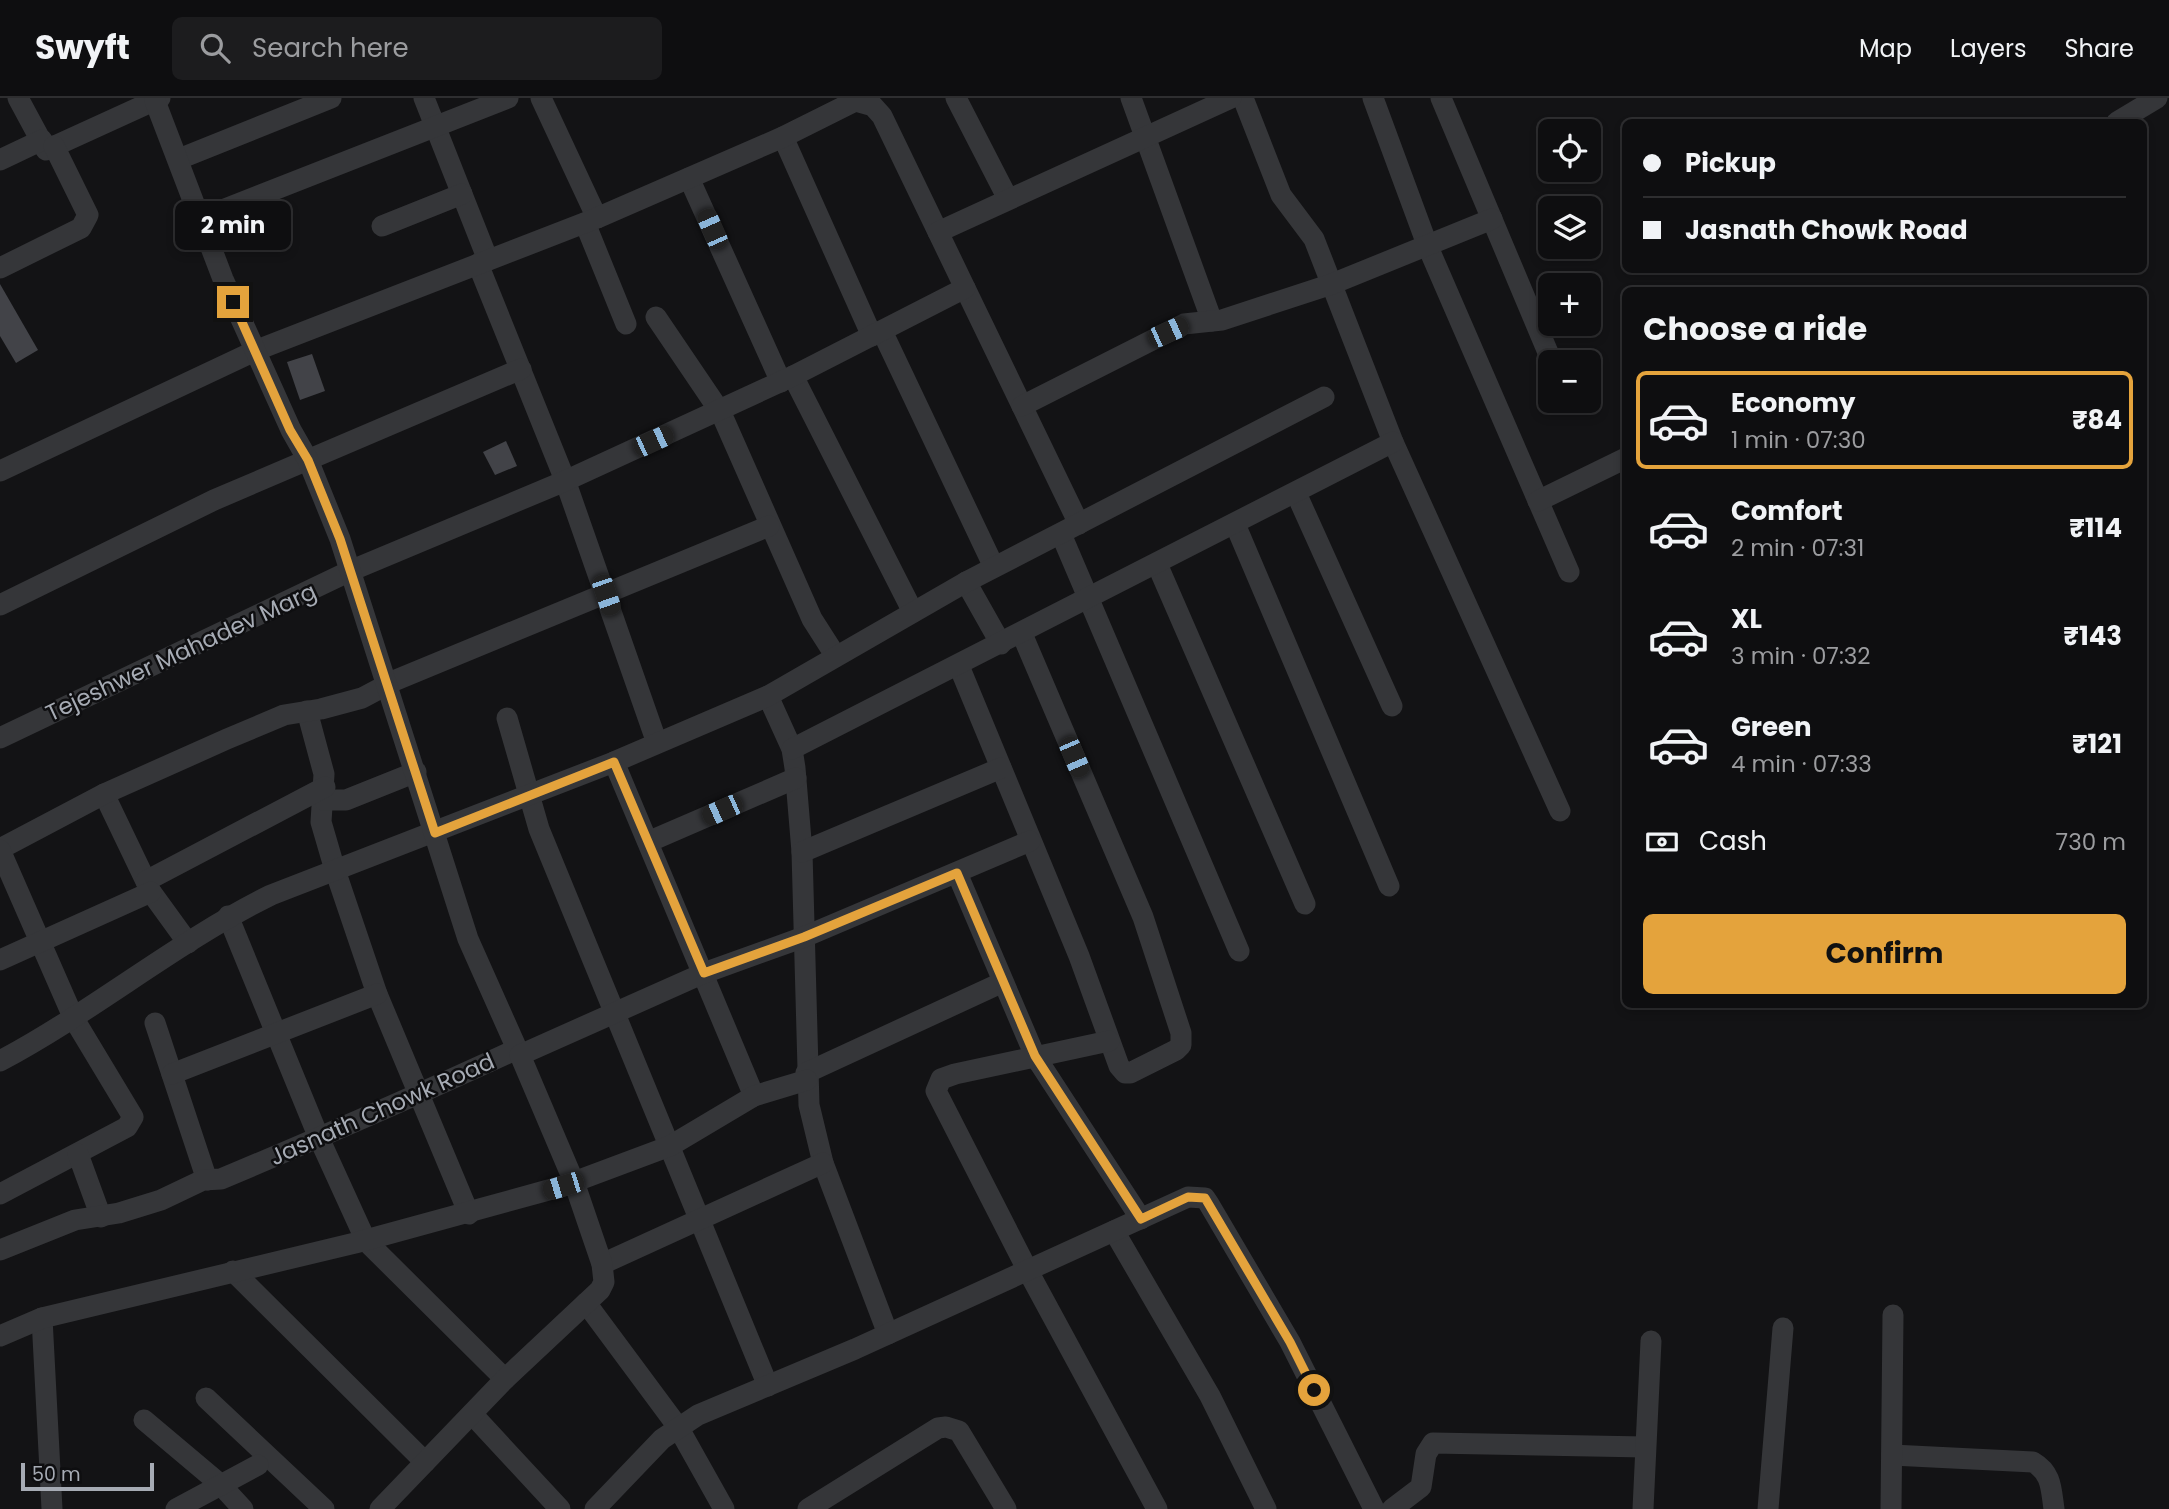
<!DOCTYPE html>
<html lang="en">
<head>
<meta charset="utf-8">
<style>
  body { margin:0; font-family:Poppins,sans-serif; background:#1c1c1e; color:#f1f3f6; height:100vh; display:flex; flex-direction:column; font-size:26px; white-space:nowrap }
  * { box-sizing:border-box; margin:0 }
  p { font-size:23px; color:#9b9c9f }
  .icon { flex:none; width:38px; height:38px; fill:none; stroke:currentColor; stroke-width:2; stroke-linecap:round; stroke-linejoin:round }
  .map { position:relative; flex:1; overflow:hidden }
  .drawer { position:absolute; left:1622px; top:189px; width:525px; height:721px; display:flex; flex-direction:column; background:#0e0e10; border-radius:10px; box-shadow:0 4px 10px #0003,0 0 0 2px #2e2e30 }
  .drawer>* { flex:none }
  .guide { position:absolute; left:1622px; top:21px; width:525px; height:154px; border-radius:10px; box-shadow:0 4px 10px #0003,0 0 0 2px #2e2e30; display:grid; align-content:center; height:154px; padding:0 21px; background:#0e0e10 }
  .buttons { position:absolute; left:1538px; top:21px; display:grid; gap:14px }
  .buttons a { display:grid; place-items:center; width:63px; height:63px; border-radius:10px; background:#0e0e10; box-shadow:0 4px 10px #0003,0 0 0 2px #2e2e30; font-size:35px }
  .scale { position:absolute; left:21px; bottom:18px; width:133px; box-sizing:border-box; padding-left:7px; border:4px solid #a6abb4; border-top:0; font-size:19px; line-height:24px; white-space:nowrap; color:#a6abb4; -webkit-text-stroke:5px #0e0e10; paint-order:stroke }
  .end { position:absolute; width:32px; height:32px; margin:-16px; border:9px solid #e4a33c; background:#111; box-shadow:0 0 0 4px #111 }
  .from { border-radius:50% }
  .bubble { position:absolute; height:49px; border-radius:10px; background:#0e0e10; box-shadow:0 4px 10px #0003,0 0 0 2px #2e2e30; font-size:23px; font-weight:700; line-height:49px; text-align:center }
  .car { position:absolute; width:21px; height:42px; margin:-21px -10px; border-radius:9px; box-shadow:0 0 5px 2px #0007; background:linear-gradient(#222 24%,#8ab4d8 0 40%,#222 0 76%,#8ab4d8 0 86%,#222 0) }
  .guide b { display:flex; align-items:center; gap:24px; height:66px; font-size:26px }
  .guide b+b { border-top:2px solid #2e2e30 }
  .guide i { width:18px; height:18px; background:#f1f3f6 }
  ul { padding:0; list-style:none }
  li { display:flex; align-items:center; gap:21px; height:98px; margin:0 14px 10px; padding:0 7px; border:4px solid transparent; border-radius:10px }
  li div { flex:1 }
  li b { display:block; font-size:26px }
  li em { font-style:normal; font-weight:700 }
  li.on { border-color:#e4a33c }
  li>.icon { width:63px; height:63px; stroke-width:1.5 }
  h2 { padding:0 21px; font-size:32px; line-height:84px }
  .pay { display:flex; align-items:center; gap:18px; height:77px; padding:0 21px; font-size:26px }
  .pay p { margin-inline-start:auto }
  .button { display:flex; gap:14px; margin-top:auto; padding:14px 21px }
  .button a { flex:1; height:80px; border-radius:10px; background:#e4a33c; color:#111; font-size:28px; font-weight:700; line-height:80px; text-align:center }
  header { display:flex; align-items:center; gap:42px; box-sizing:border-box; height:98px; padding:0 35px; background:#0e0e10; border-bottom:2px solid #2e2e30 }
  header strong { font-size:33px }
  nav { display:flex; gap:38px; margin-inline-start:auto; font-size:24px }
  .search { width:490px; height:63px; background:#1c1c1e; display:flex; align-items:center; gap:18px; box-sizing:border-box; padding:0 24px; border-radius:10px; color:#9b9c9f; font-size:26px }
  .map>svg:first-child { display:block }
  .building { fill:#424348 }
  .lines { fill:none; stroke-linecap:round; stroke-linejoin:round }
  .minor { stroke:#353639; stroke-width:21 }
  .route { stroke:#e4a33c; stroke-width:9 }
  .labels { text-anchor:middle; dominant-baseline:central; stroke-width:5; stroke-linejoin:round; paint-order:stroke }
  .street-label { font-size:23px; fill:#a6abb4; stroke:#0e0e10 }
</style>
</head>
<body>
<header>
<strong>Swyft</strong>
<div class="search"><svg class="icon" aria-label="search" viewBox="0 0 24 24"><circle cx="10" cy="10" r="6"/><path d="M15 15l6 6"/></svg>Search here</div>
<nav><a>Map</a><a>Layers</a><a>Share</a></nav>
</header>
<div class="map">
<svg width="2169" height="1411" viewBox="0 0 2169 1411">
  <rect width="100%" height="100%" fill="#131315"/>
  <!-- building -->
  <g class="building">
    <path d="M0 186 38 252 16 265 0 238Z"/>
    <path d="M312 256 325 293 300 302 287 264Z"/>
    <path d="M506 343 517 368 495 377 483 354Z"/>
  </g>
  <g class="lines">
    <!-- minor -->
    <g class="minor">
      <path d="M18 0 46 52 160 0"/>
      <path d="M424 0 488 162"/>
      <path d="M541 0 597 120"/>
      <path d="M956 0 1008 101"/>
      <path d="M1131 0 1212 223"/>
      <path d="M1243 0 1281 97 1314 141 1393 344 1560 713"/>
      <path d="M1373 0 1428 149 1569 474"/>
      <path d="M1441 0 1552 264"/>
      <path d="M2117 24 2157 0"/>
      <path d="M783 39 872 238"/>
      <path d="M179 61 331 0"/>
      <path d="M0 62 42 42"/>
      <path d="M689 80 781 284"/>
      <path d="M202 120 508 0"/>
      <path d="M585 125 626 226"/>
      <path d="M382 128 462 96"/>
      <path d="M478 166 565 382 657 645"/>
      <path d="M0 170 81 130 88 117 54 48"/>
      <path d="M965 190 1079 426"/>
      <path d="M656 219 721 315 812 521 835 557"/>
      <path d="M882 233 994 469"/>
      <path d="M793 278 913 514"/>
      <path d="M1022 308 1184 226 1222 222 1332 186 1492 121"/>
      <path d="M0 373 257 252 597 120 783 39 855 3 873 8 882 18 938 134"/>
      <path d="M1296 395 1392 608"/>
      <path d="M1538 403 1626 360"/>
      <path d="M1235 426 1389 788"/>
      <path d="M1061 436 1239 853"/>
      <path d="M1157 466 1305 806"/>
      <path d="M966 484 1001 546"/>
      <path d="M0 507 214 402 521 271"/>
      <path d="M959 568 1079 858 1119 968 1125 975H1130L1176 952 1181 947V935L1143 819 1022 536"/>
      <path d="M768 598 792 651 795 670 802 754 809 1007 823 1065 888 1236"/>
      <path d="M307 613 324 676 321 724 335 772 377 896 469 1116"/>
      <path d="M507 620 539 731 768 1288"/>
      <path d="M0 640 350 473 565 383 793 278 965 190 938 134 1231 0"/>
      <path d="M792 651 1393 344"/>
      <path d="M614 664 754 998"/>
      <path d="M104 696 151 794 188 845"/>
      <path d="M324 702H346L416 674"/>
      <path d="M648 744 796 680"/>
      <path d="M0 751 104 696 227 641 284 617 321 611 362 600 396 582 769 428"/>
      <path d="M0 752 74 921 133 1019 127 1029 0 1096"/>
      <path d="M802 754 1001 670"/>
      <path d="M957 775 1035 958 1141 1121"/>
      <path d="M146 783 325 689"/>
      <path d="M228 818 319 1040 366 1143 505 1281"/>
      <path d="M0 862 151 794"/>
      <path d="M155 925 207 1082"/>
      <path d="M1109 943 955 976 941 981 936 993 1028 1173 1157 1411"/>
      <path d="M0 963C94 913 176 844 271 797L614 664 768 598 966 484 1324 299"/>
      <path d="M806 975 1003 884"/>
      <path d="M172 976 377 896"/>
      <path d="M78 1056 101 1119"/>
      <path d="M1114 1133 1210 1298 1266 1411"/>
      <path d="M0 1152 75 1122 119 1115 161 1102 203 1082 221 1081C321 1039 420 996 517 951L468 841 340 441 308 362 291 332 223 181 155 3"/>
      <path d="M602 1166 823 1065"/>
      <path d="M233 1173 425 1364"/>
      <path d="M586 1205 678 1329 724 1411"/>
      <path d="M42 1220 52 1411"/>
      <path d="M0 1238 42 1220 355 1145 563 1088 670 1048 754 998 807 982"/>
      <path d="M206 1300 324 1411"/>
      <path d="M472 1316 560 1411"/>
      <path d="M144 1322 220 1386 243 1411"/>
      <path d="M1892 1357 2033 1364C2052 1375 2051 1391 2054 1411"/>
      <path d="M176 1411 258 1367"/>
      <path d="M380 1411 505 1281 600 1192 604 1184 602 1166 574 1084 520 957 704 875 804 839 1030 743"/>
      <path d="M595 1411 662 1341 698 1317 855 1251 1188 1099 1205 1100 1209 1106 1290 1244 1374 1411"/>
      <path d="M808 1411 938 1330 946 1329 959 1333 1006 1411"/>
      <path d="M1392 1411 1421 1389 1426 1356 1433 1345 1645 1349"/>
      <path d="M1643 1411 1651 1243"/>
      <path d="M1768 1411 1783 1230"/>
      <path d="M1891 1411 1893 1217"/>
    </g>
  </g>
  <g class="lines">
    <!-- route -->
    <path class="route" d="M233 204 290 332 308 362 340 441 435 735 614 664 704 875 804 839 957 775 1035 958 1141 1121 1188 1099 1205 1100 1290 1244 1314 1292"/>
  </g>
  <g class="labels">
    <!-- street labels -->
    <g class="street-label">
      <text transform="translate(181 554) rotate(-25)">Tejeshwer Mahadev Marg</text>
      <text transform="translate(382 1011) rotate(-24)">Jasnath Chowk Road</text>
    </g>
  </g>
</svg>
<div class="buttons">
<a><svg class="icon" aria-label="locate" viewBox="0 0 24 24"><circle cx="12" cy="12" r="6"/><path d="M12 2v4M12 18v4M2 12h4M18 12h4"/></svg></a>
<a><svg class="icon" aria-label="layers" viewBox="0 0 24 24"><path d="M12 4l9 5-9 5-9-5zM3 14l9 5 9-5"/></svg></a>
<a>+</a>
<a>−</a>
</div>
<div class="scale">50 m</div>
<i class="end from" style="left:1314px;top:1292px"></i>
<i class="end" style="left:233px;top:204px"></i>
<div class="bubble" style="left:175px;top:103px;width:116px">2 min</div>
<i class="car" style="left:712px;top:131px;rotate:336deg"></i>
<i class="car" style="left:1168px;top:234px;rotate:66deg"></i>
<i class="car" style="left:653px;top:343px;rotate:65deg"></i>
<i class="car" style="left:606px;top:497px;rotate:161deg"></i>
<i class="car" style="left:1074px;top:659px;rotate:157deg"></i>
<i class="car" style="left:722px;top:712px;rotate:246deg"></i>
<i class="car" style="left:563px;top:1088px;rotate:253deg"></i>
<div class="guide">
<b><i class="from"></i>Pickup</b>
<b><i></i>Jasnath Chowk Road</b>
</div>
<section class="drawer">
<h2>Choose a ride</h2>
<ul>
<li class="on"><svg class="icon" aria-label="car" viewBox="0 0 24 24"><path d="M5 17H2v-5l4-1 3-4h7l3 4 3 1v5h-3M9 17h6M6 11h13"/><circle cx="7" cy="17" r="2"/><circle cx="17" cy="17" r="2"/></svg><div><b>Economy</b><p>1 min · 07:30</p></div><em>₹84</em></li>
<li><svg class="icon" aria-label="car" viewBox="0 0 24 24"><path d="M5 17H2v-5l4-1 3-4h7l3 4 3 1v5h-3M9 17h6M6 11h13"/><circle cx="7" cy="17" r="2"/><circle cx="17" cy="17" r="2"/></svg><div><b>Comfort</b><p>2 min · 07:31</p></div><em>₹114</em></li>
<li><svg class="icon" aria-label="car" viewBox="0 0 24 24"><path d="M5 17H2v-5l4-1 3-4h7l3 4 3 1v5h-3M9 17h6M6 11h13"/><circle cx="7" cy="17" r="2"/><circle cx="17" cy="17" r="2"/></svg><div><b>XL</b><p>3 min · 07:32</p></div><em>₹143</em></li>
<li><svg class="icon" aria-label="car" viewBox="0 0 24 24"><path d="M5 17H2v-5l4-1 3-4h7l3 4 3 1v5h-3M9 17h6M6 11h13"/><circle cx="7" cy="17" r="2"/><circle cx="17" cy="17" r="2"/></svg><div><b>Green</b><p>4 min · 07:33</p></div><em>₹121</em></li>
</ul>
<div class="pay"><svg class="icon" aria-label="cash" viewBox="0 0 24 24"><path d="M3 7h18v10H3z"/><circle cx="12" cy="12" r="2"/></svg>Cash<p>730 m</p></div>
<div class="button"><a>Confirm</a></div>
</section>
</div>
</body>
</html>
